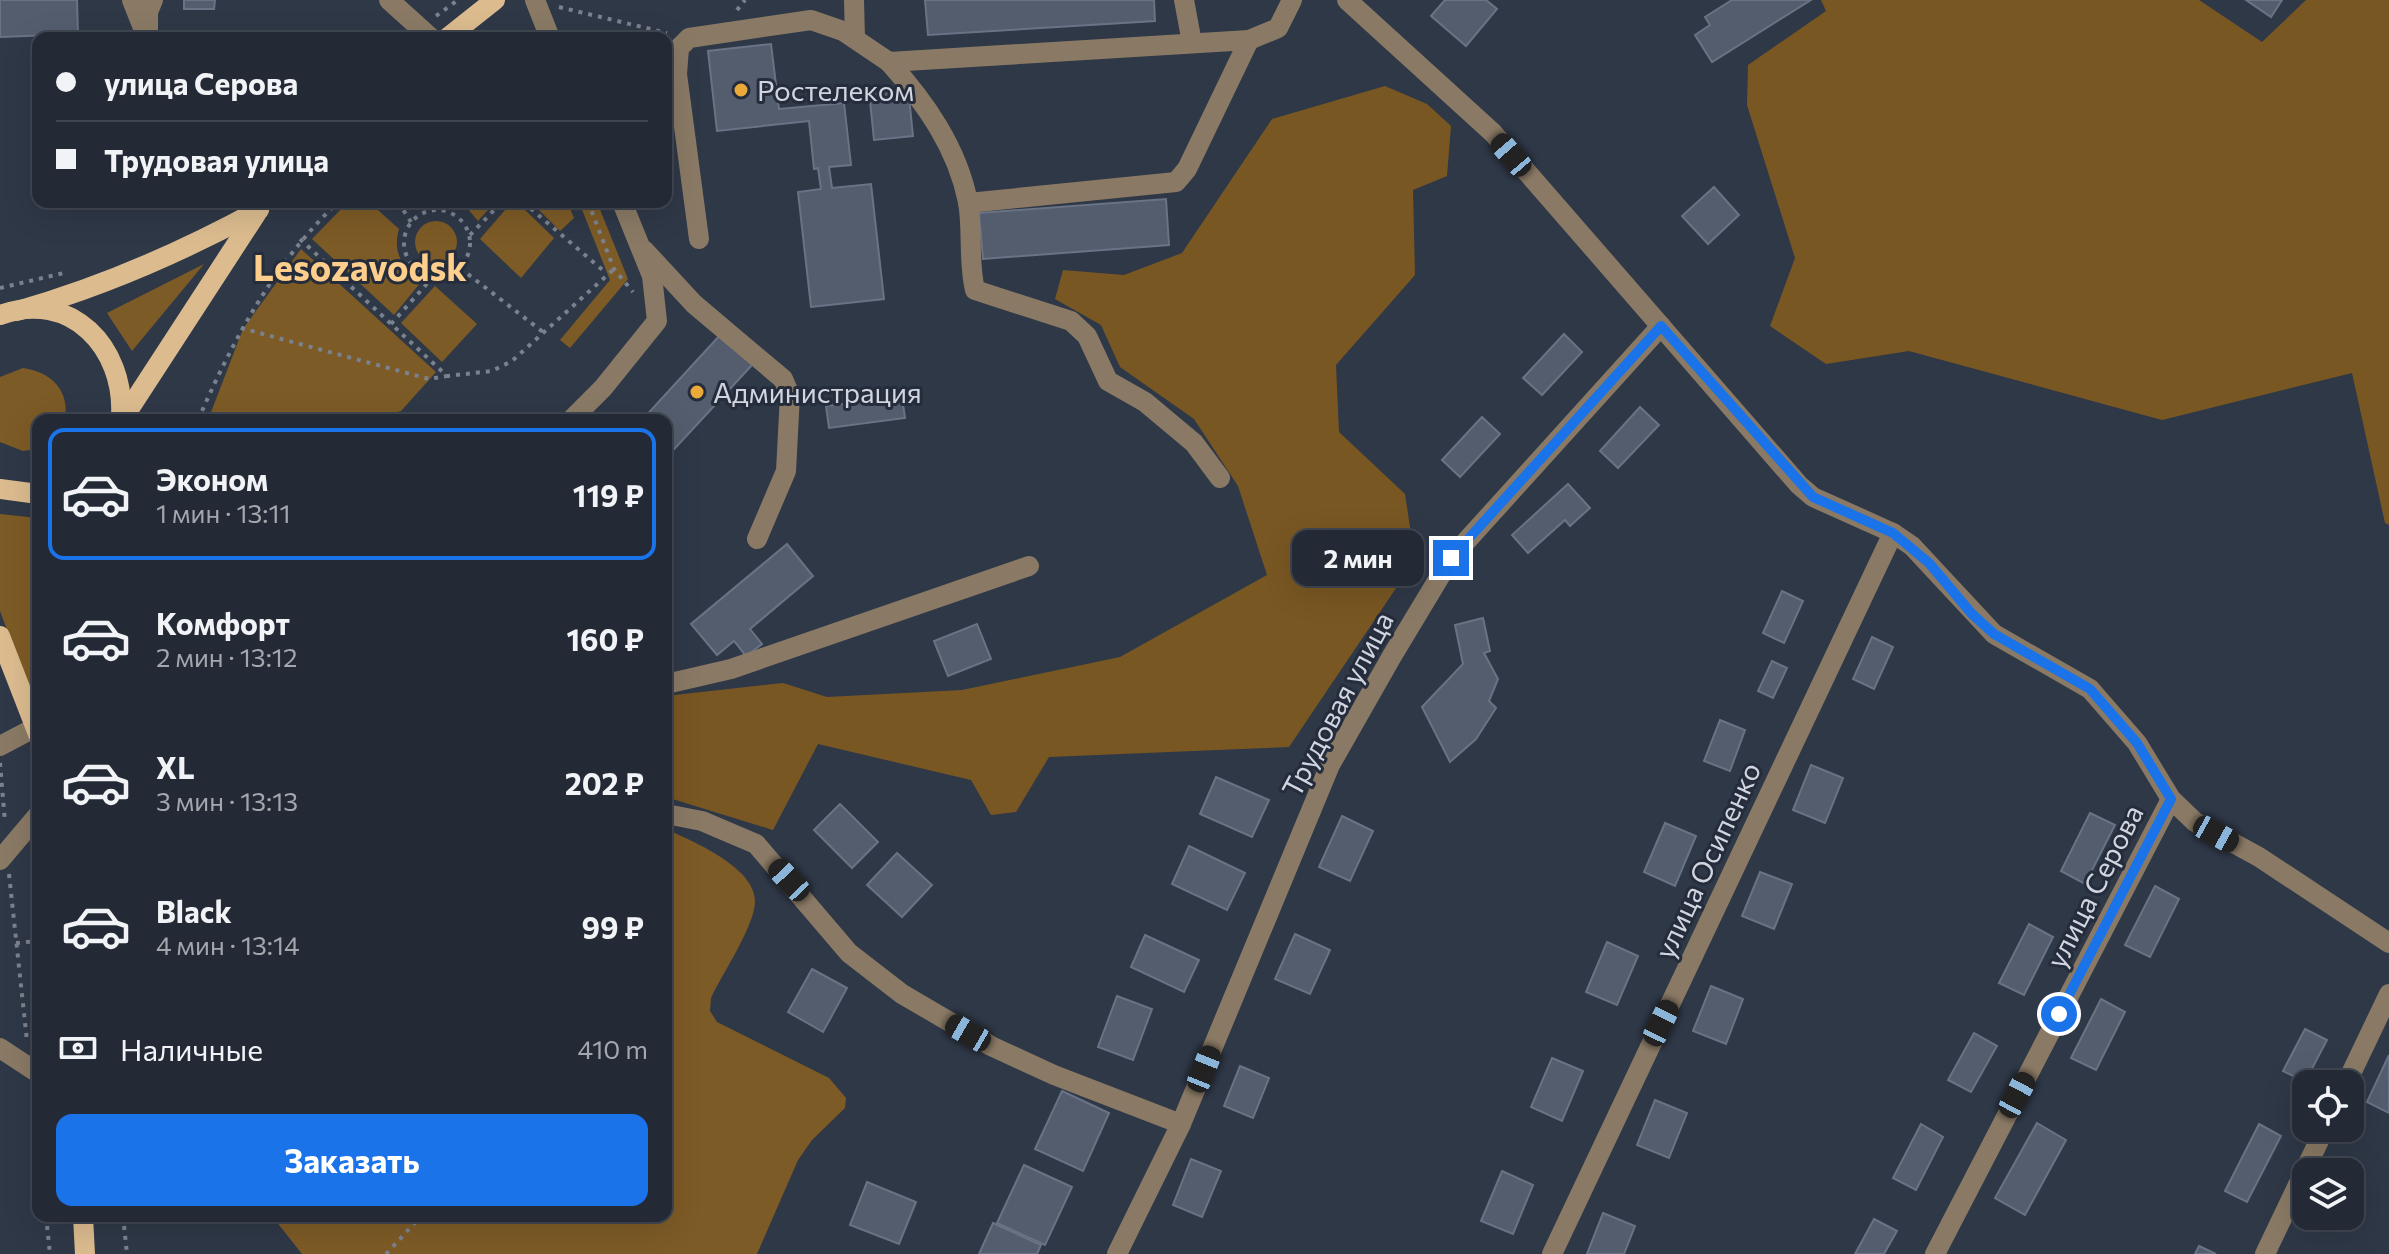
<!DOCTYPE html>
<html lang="ru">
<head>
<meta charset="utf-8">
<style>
  body { margin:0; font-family:Commissioner,sans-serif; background:#2b323d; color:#f1f3f6; height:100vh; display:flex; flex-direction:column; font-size:30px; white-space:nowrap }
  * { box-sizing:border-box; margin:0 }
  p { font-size:26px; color:#a3a7ad }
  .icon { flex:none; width:44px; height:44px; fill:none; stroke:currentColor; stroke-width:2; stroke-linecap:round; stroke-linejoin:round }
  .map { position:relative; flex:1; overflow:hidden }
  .drawer { position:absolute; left:32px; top:414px; width:640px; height:808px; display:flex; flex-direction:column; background:#232a35; border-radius:16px; box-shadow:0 8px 32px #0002,0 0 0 2px #404650 }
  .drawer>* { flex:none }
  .top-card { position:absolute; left:32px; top:32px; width:640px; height:176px; border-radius:16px; box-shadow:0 8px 32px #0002,0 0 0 2px #404650; display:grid; align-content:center; height:176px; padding:0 24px; background:#232a35 }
  .buttons { position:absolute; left:2292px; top:1070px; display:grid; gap:16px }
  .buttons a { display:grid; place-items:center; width:72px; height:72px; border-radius:16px; background:#232a35; box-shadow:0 8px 32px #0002,0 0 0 2px #404650; font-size:40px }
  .end { position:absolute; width:36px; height:36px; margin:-18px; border:10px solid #1a73e8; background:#fff; box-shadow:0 0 0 4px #fff }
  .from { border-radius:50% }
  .bubble { position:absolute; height:56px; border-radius:16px; background:#232a35; box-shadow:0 8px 32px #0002,0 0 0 2px #404650; font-size:26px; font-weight:700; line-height:56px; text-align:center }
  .car { position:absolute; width:24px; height:48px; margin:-24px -12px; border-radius:10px; box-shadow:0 0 6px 2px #0007; background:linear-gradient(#222 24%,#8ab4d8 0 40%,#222 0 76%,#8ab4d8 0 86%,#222 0) }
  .top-card b { display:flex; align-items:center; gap:28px; height:76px; font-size:30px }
  .top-card b+b { border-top:2px solid #404650 }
  .top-card i { width:20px; height:20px; background:#f1f3f6 }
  ul { padding:14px 0 0; list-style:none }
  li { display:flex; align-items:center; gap:24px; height:132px; margin:0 16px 12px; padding:0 8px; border:4px solid transparent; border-radius:16px }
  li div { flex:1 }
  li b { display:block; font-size:30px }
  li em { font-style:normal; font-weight:700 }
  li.current { border-color:#1a73e8 }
  li>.icon { width:72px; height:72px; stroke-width:1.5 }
  .pay { display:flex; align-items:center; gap:20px; height:88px; padding:0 24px; font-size:30px }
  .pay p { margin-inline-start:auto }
  .cta { display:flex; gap:16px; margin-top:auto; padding:16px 24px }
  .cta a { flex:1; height:92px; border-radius:16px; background:#1a73e8; color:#fff; font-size:32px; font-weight:700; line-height:92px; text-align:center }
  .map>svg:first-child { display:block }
  .green { fill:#7d5b26 }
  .forest { fill:#795722 }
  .building { fill:#545d6e; stroke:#697385; stroke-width:2 }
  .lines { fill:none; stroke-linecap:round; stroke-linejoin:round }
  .path { stroke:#7b828f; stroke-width:4; stroke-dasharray:4 6; stroke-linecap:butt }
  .minor { stroke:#8a7a65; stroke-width:20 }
  .major { stroke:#dcbc8f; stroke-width:20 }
  .route { stroke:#1a73e8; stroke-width:10 }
  .poi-dot { fill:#eba93a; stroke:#252d3d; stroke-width:3 }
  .labels { text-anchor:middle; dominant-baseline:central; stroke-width:6; stroke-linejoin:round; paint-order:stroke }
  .poi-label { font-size:28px; fill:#d0d5df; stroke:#252d3d; text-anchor:start }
  .street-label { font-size:28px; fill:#d0d5df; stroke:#252d3d }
  .district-label { font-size:36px; font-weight:bold; fill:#fecf8c; stroke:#252d3d }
</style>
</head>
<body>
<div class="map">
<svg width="2389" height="1254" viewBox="0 0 2389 1254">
  <rect width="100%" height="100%" fill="#2f3847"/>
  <!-- green -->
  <g class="green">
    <path d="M348 202H369L399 229C392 253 403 268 421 282L394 315 312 239Z"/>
    <path d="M462 202H495L478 221Z"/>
    <path d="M512 202H517L554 238 521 278 480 239Z"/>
    <path d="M531 202H567L574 218 560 231Z"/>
    <path d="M579 202H597L628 279 570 348 560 340 610 280Z"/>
    <circle cx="436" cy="242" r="21"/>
    <path d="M301 249 436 372 401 411 365 420H208L243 329Z"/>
    <path d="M204 264 132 351 107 313Z"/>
    <path d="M435 286 477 324 442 362 401 323Z"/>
    <path d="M23 368C51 372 70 390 65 420H38V449L23 451 0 442V377Z"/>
    <path d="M0 514 38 518V713L0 611Z"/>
    <path d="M666 829C692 841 755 867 755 901 755 926 722 974 711 998L710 1011 717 1022 829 1078 846 1098 845 1108 812 1140 798 1160 757 1254H302L272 1216H666Z"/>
  </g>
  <!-- forest -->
  <g class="forest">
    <path d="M1821 0H2199L2262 42 2306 0H2389V525L2385 523 2352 373 2162 420 1909 351 1826 364 1770 326 1795 258 1747 105 1748 65 1826 11Z"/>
    <path d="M1385 86 1427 104 1451 126 1447 176 1413 190 1415 275 1336 365 1339 432 1405 494 1415 560 1289 747 1049 757 1016 812 991 815 971 780 818 744 773 830 666 797V696L783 683 827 697 962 690 1120 657 1267 575 1238 486 1194 419 1120 367 1101 325 1055 299 1063 270 1124 275 1182 253 1272 119Z"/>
  </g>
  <!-- building -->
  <g class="building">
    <path d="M0 0H77L78 34 0 37Z"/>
    <path d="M184 0H215L214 9H184Z"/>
    <path d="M925 0H1154L1155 21 928 35Z"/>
    <path d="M1445 0H1486L1497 9 1466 46 1431 16Z"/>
    <path d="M1732 0H1811L1712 62 1695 35 1710 25 1705 17Z"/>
    <path d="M2246 0H2282L2271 17Z"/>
    <path d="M771 44 779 109 844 103 851 165 829 167 832 188 871 184 884 299 811 307 798 192 821 189 818 168 814 169 809 121 717 131 708 51Z"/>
    <path d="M908 87 913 136 874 140 869 91Z"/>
    <path d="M1714 187 1739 215 1708 244 1682 216Z"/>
    <path d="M1166 199 1169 245 983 259 979 213Z"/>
    <path d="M721 334 753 364 666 458V420H642Z"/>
    <path d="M1564 334 1582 352 1542 395 1523 378Z"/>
    <path d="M902 397 905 418 829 428 826 406Z"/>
    <path d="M1640 407 1659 425 1618 468 1600 451Z"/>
    <path d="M1482 417 1500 434 1460 477 1442 460Z"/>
    <path d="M1568 484 1590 508 1570 526 1565 520 1528 553 1512 535Z"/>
    <path d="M787 544 813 576 750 629 762 644 746 656 734 641 717 655 691 624Z"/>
    <path d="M1782 591 1803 601 1784 643 1763 633Z"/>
    <path d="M1483 618 1490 651 1484 653 1498 679 1489 701 1496 708 1476 739 1450 762 1422 707 1463 664 1455 625Z"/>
    <path d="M977 624 991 659 948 676 934 641Z"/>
    <path d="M1872 637 1893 647 1874 689 1853 679Z"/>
    <path d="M1772 661 1787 668 1773 698 1758 691Z"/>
    <path d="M1720 720 1745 730 1730 771 1704 761Z"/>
    <path d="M1811 765 1843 778 1825 823 1793 810Z"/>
    <path d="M1216 777 1269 800 1252 837 1200 814Z"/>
    <path d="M840 804 878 842 852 868 814 830Z"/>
    <path d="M2090 813 2115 825 2085 884 2061 871Z"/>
    <path d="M1342 816 1373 831 1350 881 1319 867Z"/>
    <path d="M1665 823 1696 836 1675 886 1644 872Z"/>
    <path d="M1189 846 1245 873 1227 910 1172 884Z"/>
    <path d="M897 853 932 885 902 917 867 885Z"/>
    <path d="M1760 872 1792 884 1774 929 1742 916Z"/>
    <path d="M2155 886 2179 899 2150 957 2125 945Z"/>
    <path d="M2029 924 2053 937 2024 995 1999 983Z"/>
    <path d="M1295 934 1330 950 1310 994 1275 979Z"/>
    <path d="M1145 935 1199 960 1184 992 1131 967Z"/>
    <path d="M1607 942 1638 956 1617 1005 1586 992Z"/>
    <path d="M812 969 847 988 823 1032 788 1012Z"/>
    <path d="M1711 986 1743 999 1726 1044 1693 1031Z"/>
    <path d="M1117 996 1152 1009 1133 1060 1098 1047Z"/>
    <path d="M2101 999 2125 1012 2096 1070 2071 1058Z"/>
    <path d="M2305 1029 2327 1040 2305 1082 2283 1071Z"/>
    <path d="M1974 1033 1997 1046 1971 1092 1948 1080Z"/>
    <path d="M2389 1055V1113L2367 1102Z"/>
    <path d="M1552 1058 1583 1071 1562 1121 1531 1107Z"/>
    <path d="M1240 1066 1269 1078 1253 1118 1224 1106Z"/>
    <path d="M1062 1091 1109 1113 1083 1171 1035 1149Z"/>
    <path d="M1655 1100 1687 1113 1669 1158 1637 1145Z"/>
    <path d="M2037 1123 2066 1140 2025 1215 1995 1198Z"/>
    <path d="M1921 1124 1943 1137 1916 1190 1893 1178Z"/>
    <path d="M2259 1124 2281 1136 2247 1202 2225 1191Z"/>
    <path d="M1191 1159 1221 1171 1202 1217 1173 1205Z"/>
    <path d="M1024 1165 1072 1187 1045 1245 997 1223Z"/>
    <path d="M1502 1171 1533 1185 1513 1234 1481 1221Z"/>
    <path d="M2350 1174 2360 1179 2350 1201Z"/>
    <path d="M867 1182 916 1202 899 1244 850 1225Z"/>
    <path d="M1603 1213 1635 1226 1624 1254H1587Z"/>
    <path d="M2313 1216H2343L2337 1228Z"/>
    <path d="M1874 1219 1897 1231 1884 1254H1855Z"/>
    <path d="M993 1223 1041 1245 1037 1254H979Z"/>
    <path d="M2199 1246 2216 1254H2195Z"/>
  </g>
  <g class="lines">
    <!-- path -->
    <g class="path">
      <path d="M559 7 667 33"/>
      <path d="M737 10 745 0"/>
      <path d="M436 16 458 0"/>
      <path d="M523 37 524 38"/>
      <path d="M398 202 411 222"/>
      <path d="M523 202 606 273"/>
      <path d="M588 202 614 269 633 292"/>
      <circle cx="437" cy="243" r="33"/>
      <path d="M470 235 502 202"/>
      <path d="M300 239 447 376 492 371 512 361 614 269"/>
      <path d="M460 268 543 332"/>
      <path d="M0 288 68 272"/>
      <path d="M391 324 434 276"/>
      <path d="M241 328 429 379 447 376"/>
      <path d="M198 420C233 340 274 263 338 202"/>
      <path d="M0 763 5 822"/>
      <path d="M9 874 27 1041"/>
      <path d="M16 943 38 941"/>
      <path d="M32 1089 38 1145"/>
      <path d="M46 1216 50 1254"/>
      <path d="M123 1216 127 1254"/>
      <path d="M386 1254 421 1216"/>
    </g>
    <!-- minor -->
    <g class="minor">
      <path d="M132 0 147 38"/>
      <path d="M389 0 431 38"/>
      <path d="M535 0 550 38"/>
      <path d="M854 0 855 38"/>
      <path d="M1184 0 1192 43"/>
      <path d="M1347 0 1493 133 1799 485 1813 497 1893 533 1912 546 1994 634 2090 689 2137 743 2171 799 2195 822 2259 857 2389 943"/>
      <path d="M148 34V12L153 0"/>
      <path d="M889 62C925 102 957 147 968 202 973 231 968 261 975 290L1071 321 1087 336 1108 381 1145 402 1194 443 1220 478"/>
      <path d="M968 203 1176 182 1187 169 1249 40"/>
      <path d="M699 239 677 74 679 48 689 38 811 20 843 31 889 62 1249 40 1278 28 1292 0"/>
      <path d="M644 250 694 304 783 379 790 395 786 471 757 539"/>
      <path d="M571 420 603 388 657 321 652 276 622 202"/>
      <path d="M666 684 731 669 1029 566"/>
      <path d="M0 746 36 727"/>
      <path d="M666 814 702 821 756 844 849 953 902 994 991 1046 1054 1075 1181 1124"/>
      <path d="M0 860 38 815"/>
      <path d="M0 1048 38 1073"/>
      <path d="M2346 1084 2389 994"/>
      <path d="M1117 1254 1181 1124 1330 765 1392 656 1451 558 1661 326"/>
      <path d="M1552 1254 1893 533"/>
      <path d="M1935 1254 2171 799"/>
      <path d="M2265 1254 2325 1128"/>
    </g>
    <!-- major -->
    <g class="major">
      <path d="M447 38 495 0"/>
      <path d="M17 311C102 287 182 252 259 210"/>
      <path d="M0 315C71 289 125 348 121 416"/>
      <path d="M122 420 256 214"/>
      <path d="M0 489 38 494"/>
      <path d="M0 636 38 734"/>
      <path d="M83 1216 85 1254"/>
    </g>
  </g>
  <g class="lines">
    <!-- route -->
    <path class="route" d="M1451 558 1661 326 1813 497 1893 533 1929 563 1972 614 1994 634 2090 689 2137 743 2171 799 2059 1014"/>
  </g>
  <!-- markers -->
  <g class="poi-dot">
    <circle cx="741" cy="90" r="8"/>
    <circle cx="697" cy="392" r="8"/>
  </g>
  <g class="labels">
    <!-- poi labels -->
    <g class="poi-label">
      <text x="757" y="90">Ростелеком</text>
      <text x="713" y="392">Администрация</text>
    </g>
    <!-- street labels -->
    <g class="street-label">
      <text transform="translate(1337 704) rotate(-62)">Трудовая улица</text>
      <text transform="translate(1707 860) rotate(-65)">улица Осипенко</text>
      <text transform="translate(2094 886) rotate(-63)">улица Серова</text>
    </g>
    <!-- district labels -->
    <g class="district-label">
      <text x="360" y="266">Lesozavodsk</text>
    </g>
  </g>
</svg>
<div class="buttons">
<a><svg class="icon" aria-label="locate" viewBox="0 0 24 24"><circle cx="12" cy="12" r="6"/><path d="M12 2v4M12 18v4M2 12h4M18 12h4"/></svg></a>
<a><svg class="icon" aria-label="layers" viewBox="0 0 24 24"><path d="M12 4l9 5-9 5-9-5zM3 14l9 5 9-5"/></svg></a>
</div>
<i class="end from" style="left:2059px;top:1014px"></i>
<i class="end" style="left:1451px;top:558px"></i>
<div class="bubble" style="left:1292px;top:530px;width:132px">2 мин</div>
<i class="car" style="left:1511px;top:155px;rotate:319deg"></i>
<i class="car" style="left:2216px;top:834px;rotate:119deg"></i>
<i class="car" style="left:789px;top:880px;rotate:317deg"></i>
<i class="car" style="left:1661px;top:1023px;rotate:26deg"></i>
<i class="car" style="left:968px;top:1033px;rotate:300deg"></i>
<i class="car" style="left:1204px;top:1069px;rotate:22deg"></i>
<i class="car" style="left:2017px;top:1095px;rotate:28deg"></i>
<div class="top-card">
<b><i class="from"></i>улица Серова</b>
<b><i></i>Трудовая улица</b>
</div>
<section class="drawer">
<ul>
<li class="current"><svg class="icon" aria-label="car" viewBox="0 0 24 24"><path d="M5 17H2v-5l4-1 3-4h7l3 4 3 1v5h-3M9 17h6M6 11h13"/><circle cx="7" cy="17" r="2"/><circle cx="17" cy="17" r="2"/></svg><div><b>Эконом</b><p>1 мин · 13:11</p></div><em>119 ₽</em></li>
<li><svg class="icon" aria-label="car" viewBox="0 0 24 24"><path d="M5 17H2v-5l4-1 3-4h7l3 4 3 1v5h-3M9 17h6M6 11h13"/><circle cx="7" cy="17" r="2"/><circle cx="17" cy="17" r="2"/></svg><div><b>Комфорт</b><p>2 мин · 13:12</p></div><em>160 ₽</em></li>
<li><svg class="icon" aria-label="car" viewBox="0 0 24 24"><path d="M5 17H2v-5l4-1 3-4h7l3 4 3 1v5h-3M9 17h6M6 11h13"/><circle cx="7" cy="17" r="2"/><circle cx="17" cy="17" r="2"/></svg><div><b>XL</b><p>3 мин · 13:13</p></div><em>202 ₽</em></li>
<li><svg class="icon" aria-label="car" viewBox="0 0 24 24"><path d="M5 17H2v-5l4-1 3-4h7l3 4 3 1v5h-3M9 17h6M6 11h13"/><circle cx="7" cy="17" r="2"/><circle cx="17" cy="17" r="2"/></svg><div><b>Black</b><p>4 мин · 13:14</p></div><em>99 ₽</em></li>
</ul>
<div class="pay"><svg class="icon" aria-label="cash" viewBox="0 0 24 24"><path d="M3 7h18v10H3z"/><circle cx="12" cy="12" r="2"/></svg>Наличные<p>410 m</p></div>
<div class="cta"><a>Заказать</a></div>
</section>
</div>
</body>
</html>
